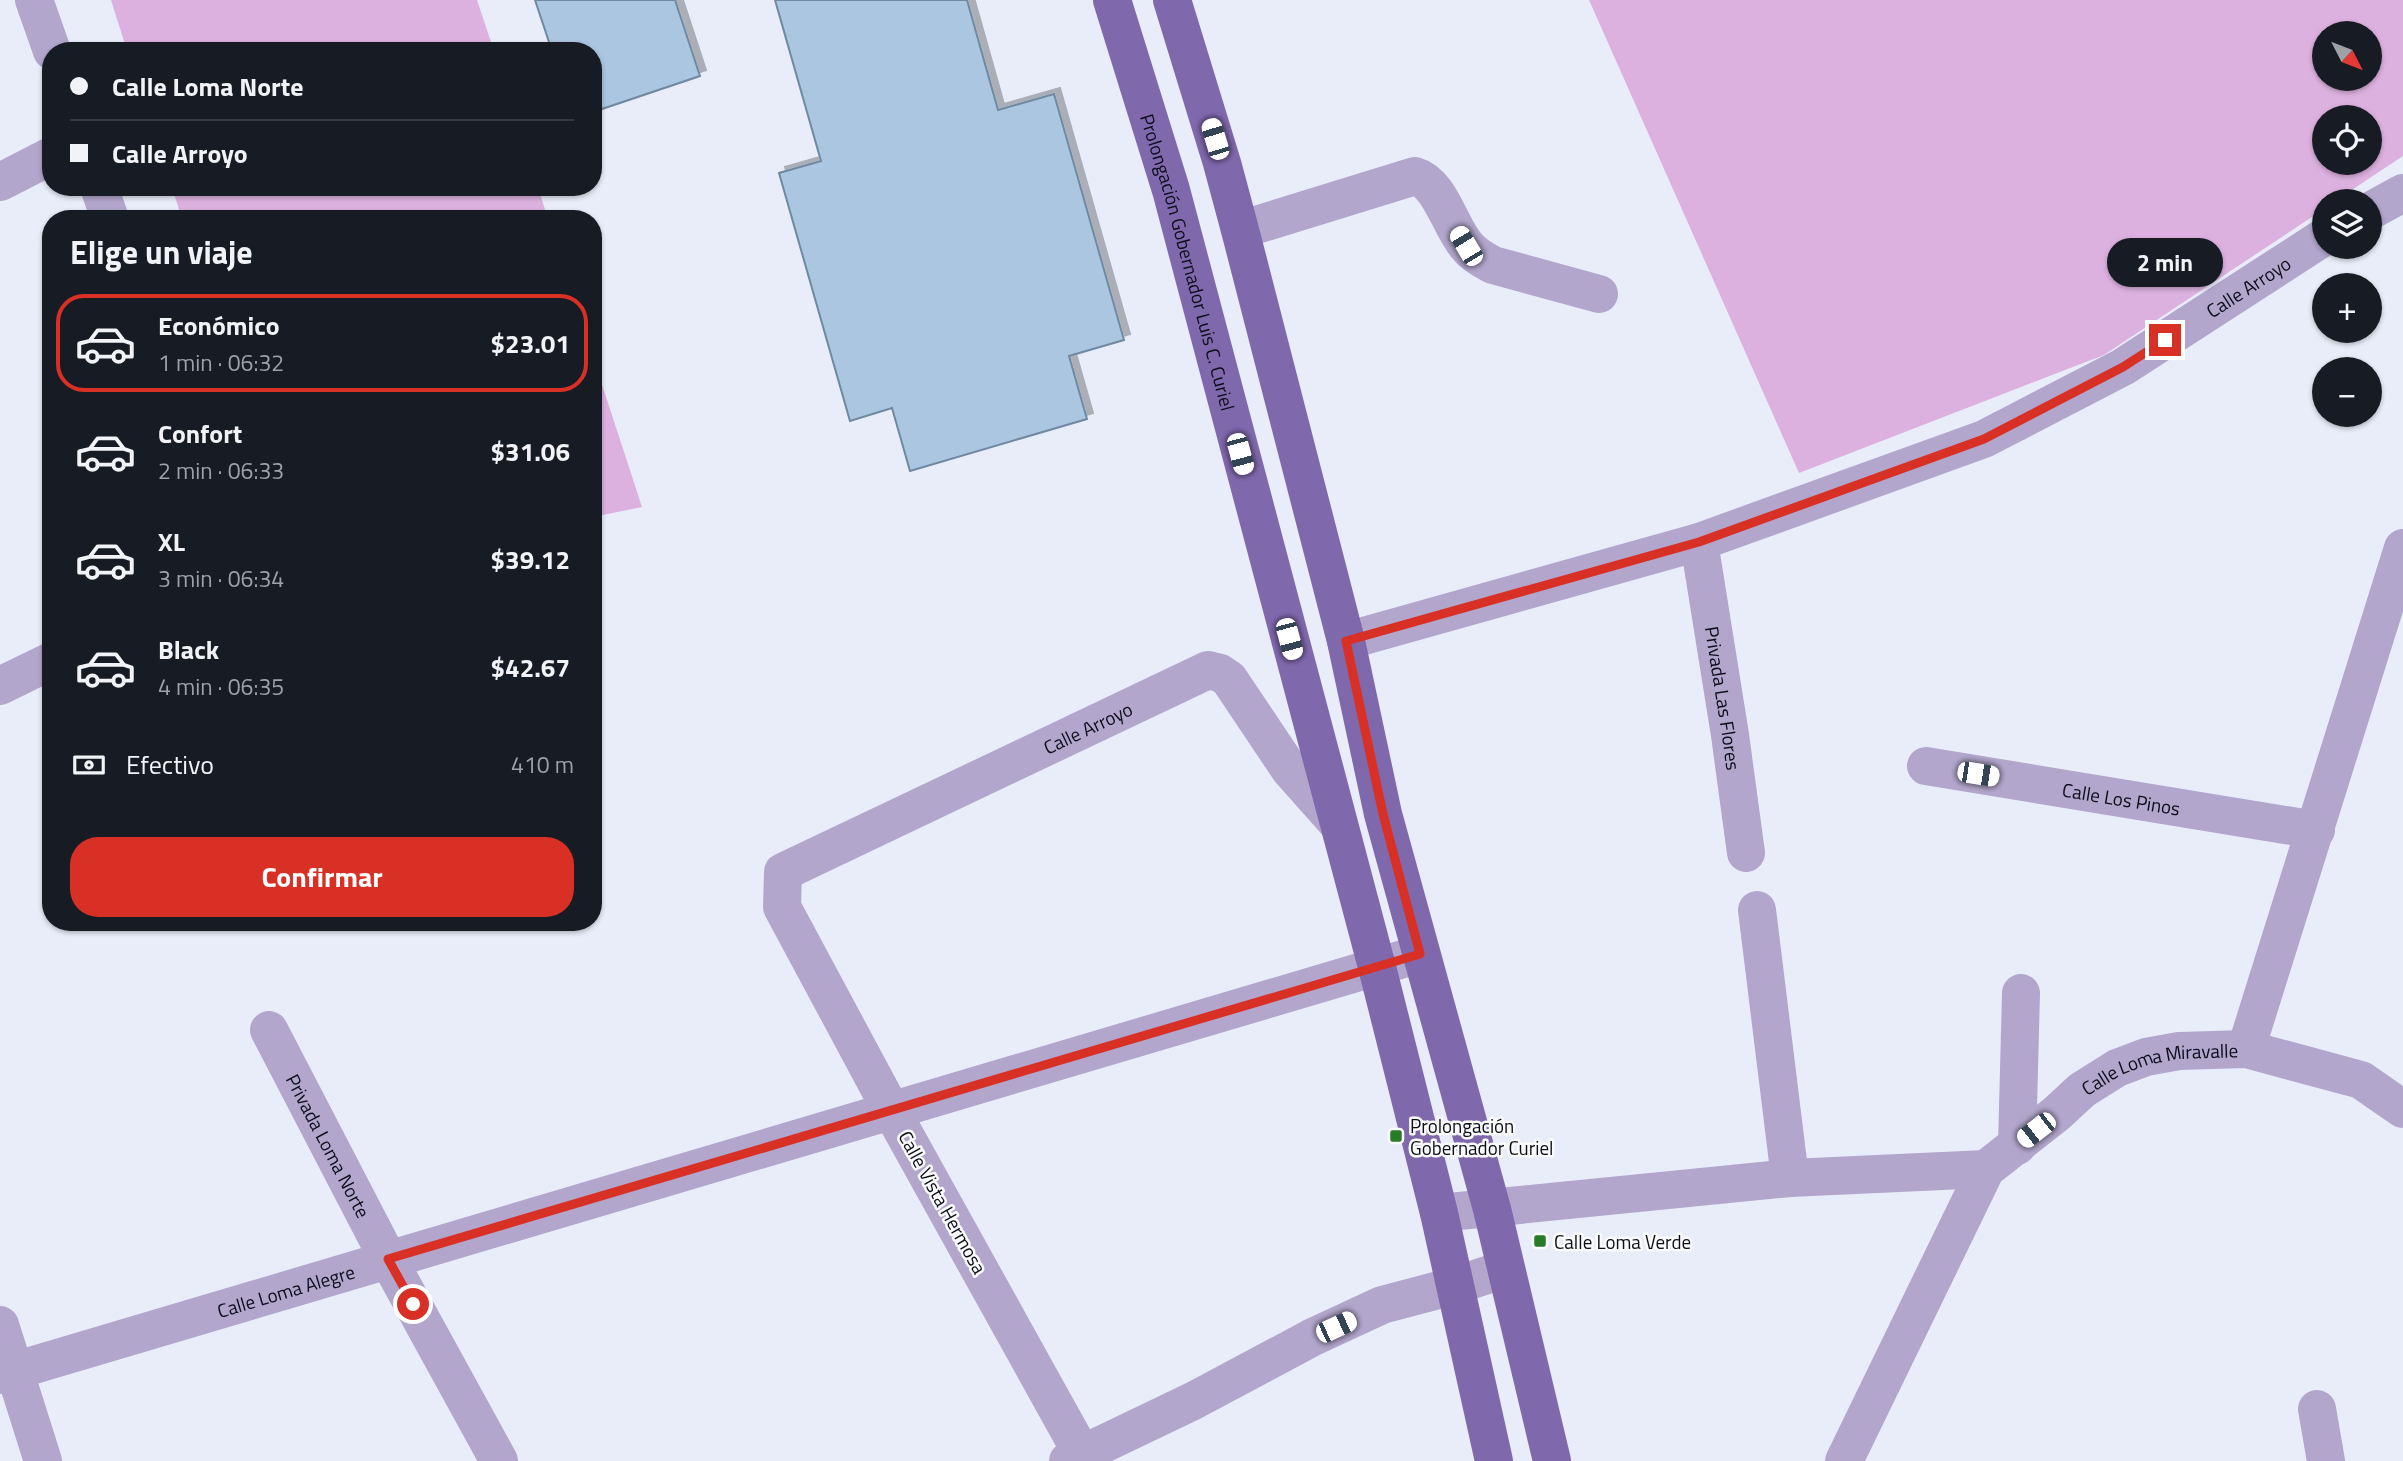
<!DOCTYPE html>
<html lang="es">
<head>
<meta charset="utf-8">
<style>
  body { margin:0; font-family:"Titillium Web",sans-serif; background:#20242c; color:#f1f3f6; height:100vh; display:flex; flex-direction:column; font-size:26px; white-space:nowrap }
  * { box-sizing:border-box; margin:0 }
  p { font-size:23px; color:#9ea1a6 }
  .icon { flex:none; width:38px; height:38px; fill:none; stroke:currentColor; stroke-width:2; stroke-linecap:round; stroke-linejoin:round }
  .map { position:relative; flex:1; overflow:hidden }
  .panel { position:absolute; left:42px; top:210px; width:560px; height:721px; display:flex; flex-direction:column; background:#171b24; border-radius:28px; box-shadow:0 2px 5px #0004 }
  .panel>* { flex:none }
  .hud { position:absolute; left:42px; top:42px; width:560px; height:154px; border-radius:28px; box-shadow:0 2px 5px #0004; display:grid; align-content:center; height:154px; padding:0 28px; background:#171b24 }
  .needle { width:46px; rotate:132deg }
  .fabs { position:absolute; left:2312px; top:21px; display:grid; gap:14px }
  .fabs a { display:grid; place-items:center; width:70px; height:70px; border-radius:50%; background:#171b24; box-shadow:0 2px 5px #0004; font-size:35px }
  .end { position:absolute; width:32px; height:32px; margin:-16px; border:9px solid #d93025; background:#fff; box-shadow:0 0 0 4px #fff }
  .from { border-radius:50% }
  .bubble { position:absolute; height:49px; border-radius:24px; background:#171b24; box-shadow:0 2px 5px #0004; font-size:23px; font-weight:700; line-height:49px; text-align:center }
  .car { position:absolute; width:21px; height:42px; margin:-21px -10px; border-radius:9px; box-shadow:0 0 5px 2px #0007; background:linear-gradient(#fff 24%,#345 0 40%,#fff 0 76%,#345 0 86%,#fff 0) }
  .hud b { display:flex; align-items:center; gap:24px; height:66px; font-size:26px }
  .hud b+b { border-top:2px solid #363941 }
  .hud i { width:18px; height:18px; background:#f1f3f6 }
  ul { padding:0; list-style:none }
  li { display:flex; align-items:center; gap:21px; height:98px; margin:0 14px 10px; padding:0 14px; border:4px solid transparent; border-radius:28px }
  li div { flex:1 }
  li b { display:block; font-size:26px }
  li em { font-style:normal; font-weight:700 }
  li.on { border-color:#d93025 }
  li>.icon { width:63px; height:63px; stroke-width:1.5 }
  h2 { padding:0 28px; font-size:32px; line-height:84px }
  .pay { display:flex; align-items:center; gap:18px; height:77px; padding:0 28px; font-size:26px }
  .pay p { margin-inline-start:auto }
  .cta { display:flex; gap:14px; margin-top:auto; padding:14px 28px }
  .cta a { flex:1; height:80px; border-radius:28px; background:#d93025; color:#fff; font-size:28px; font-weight:700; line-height:80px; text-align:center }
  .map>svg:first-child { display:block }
  .green { fill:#ddb1df; fill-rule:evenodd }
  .building { fill:#aac6e0; stroke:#6f89a1; stroke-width:2; filter:url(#shadow) }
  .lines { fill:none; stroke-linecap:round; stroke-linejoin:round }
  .minor { stroke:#b2a6cc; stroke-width:38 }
  .major { stroke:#8068ad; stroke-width:38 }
  .route { stroke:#d93025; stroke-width:9 }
  .poi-dot { fill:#287b27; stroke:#fafafa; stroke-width:2.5 }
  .labels { text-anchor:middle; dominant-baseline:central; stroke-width:5; stroke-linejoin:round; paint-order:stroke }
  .street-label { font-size:19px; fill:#0b0e19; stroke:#fafafa }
  .poi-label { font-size:19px; fill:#0b0e19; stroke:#fafafa; text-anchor:start }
</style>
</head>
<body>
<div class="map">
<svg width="2403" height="1461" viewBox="0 0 2403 1461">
  <defs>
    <filter id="shadow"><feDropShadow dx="6" dy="-6" stdDeviation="0" flood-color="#0004"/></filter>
  </defs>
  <rect width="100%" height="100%" fill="#e9edfa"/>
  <!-- green -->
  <g class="green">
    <path d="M111 0H477L494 51H127Z"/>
    <path d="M1589 0H2403V156L2335 201H2324V209L2104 355 1799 473ZM2324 33H2370V79H2324ZM2324 117H2370V163H2324Z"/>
    <path d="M172 187H538L548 219H182Z"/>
    <path d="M593 357 642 507 593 517Z"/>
  </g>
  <!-- building -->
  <g class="building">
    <path d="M535 0H675L700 76 593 112V51H552Z"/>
    <path d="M775 0H967L998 110 1054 94 1124 340 1069 356 1087 419 910 471 892 408 850 421 779 173 821 161Z"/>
  </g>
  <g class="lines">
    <!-- minor -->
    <g class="minor">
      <path d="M34 0 52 51"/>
      <path d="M0 182 51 156"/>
      <path d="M99 187 110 219"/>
      <path d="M2370 211 2403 193"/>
      <path d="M1240 230 1415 176C1440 183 1450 226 1466 245 1473 254 1483 260 1493 265L1599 294"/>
      <path id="s1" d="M1699 542 1730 735 1746 853"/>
      <path id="s2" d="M1346 641 1699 542 1984 439 2123 367 2324 237"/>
      <path d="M0 686 51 661"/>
      <path id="s3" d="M1926 766 2316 830"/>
      <path d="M1757 910 1790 1178"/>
      <path id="s4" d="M269 1030 388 1259 499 1461"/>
      <path d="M2246 1049 2403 548"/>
      <path d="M2017 1146 2021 993"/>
      <path d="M1439 1213 1790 1178 1986 1169"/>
      <path d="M0 1325 43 1461"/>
      <path id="s5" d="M0 1375 1420 954"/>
      <path d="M2317 1409 2326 1461"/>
      <path id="s6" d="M1082 1454 891 1110 782 907 783 872 1208 670 1220 673 1229 679 1290 770 1338 824"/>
      <path d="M1068 1461 1193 1401 1313 1337 1382 1305 1454 1286 1505 1269"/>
      <path id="s7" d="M1844 1461 1986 1169 2056 1114 2082 1090 2117 1068 2146 1057 2179 1051 2246 1049 2361 1080 2403 1109"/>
    </g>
    <!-- major -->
    <g class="major">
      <path id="s8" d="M1112 0 1171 190 1377 967 1439 1213 1494 1461"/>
      <path d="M1172 0 1222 163 1240 230 1346 641 1383 814 1492 1209 1552 1461"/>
    </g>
  </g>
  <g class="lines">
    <!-- route -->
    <path class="route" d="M413 1304 388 1259 1420 954 1383 814 1346 641 1699 542 1984 439 2123 367 2165 340"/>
  </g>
  <!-- markers -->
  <g class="poi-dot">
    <rect x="1389" y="1129" width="14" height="14" rx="3.5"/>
    <rect x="1533" y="1234" width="14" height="14" rx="3.5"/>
  </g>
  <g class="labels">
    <!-- street labels -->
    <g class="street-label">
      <text stroke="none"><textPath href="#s8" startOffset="273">Prolongación Gobernador Luis C. Curiel</textPath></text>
      <text stroke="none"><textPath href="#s2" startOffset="975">Calle Arroyo</textPath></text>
      <text stroke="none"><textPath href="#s1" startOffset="158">Privada Las Flores</textPath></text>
      <text stroke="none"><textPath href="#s6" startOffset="996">Calle Arroyo</textPath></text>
      <text stroke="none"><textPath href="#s3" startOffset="198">Calle Los Pinos</textPath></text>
      <text stroke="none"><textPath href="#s7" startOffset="532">Calle Loma Miravalle</textPath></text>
      <text stroke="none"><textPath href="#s4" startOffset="130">Privada Loma Norte</textPath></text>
      <text transform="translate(943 1202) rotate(61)">Calle Vista Hermosa</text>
      <text stroke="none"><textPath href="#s5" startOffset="298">Calle Loma Alegre</textPath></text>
    </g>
    <!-- poi labels -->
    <g class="poi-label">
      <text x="1410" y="1125">Prolongación<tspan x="1410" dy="22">Gobernador Curiel</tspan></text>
      <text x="1554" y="1241">Calle Loma Verde</text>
    </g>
  </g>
</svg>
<div class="fabs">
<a><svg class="needle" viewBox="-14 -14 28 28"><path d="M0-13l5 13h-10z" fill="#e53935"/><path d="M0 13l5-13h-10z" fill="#9ea1a6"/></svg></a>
<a><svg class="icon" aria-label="locate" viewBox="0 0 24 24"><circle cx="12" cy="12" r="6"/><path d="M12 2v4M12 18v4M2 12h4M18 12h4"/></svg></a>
<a><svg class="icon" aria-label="layers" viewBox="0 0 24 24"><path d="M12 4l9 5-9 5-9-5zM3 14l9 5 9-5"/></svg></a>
<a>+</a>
<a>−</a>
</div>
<i class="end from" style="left:413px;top:1304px"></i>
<i class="end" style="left:2165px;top:340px"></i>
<div class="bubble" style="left:2107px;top:238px;width:116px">2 min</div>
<i class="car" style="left:1215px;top:139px;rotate:343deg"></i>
<i class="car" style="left:1466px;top:246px;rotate:329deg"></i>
<i class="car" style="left:1240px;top:454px;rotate:165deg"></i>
<i class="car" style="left:1289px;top:639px;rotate:165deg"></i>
<i class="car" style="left:1978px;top:774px;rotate:99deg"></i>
<i class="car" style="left:2036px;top:1130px;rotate:232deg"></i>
<i class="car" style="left:1336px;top:1327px;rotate:65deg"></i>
<div class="hud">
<b><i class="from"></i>Calle Loma Norte</b>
<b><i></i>Calle Arroyo</b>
</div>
<section class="panel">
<h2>Elige un viaje</h2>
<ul>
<li class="on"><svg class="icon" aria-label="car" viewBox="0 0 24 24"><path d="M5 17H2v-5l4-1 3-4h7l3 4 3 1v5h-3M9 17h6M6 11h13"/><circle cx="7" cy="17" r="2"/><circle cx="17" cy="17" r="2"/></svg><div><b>Económico</b><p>1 min · 06:32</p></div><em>$23.01</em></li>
<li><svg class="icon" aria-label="car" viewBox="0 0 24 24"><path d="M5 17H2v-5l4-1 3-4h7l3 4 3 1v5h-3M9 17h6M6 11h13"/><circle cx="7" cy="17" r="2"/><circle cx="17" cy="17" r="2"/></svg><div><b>Confort</b><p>2 min · 06:33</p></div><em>$31.06</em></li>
<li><svg class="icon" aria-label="car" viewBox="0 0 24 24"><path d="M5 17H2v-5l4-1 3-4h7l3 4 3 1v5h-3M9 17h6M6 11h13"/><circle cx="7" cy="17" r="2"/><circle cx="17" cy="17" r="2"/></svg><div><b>XL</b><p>3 min · 06:34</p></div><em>$39.12</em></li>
<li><svg class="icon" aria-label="car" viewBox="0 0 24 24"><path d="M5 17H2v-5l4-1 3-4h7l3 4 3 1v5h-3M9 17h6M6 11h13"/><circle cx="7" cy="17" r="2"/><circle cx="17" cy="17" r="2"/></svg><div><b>Black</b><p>4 min · 06:35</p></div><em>$42.67</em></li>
</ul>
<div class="pay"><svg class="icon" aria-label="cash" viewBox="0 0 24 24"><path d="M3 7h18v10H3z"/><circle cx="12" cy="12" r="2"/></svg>Efectivo<p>410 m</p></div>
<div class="cta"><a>Confirmar</a></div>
</section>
</div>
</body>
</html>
